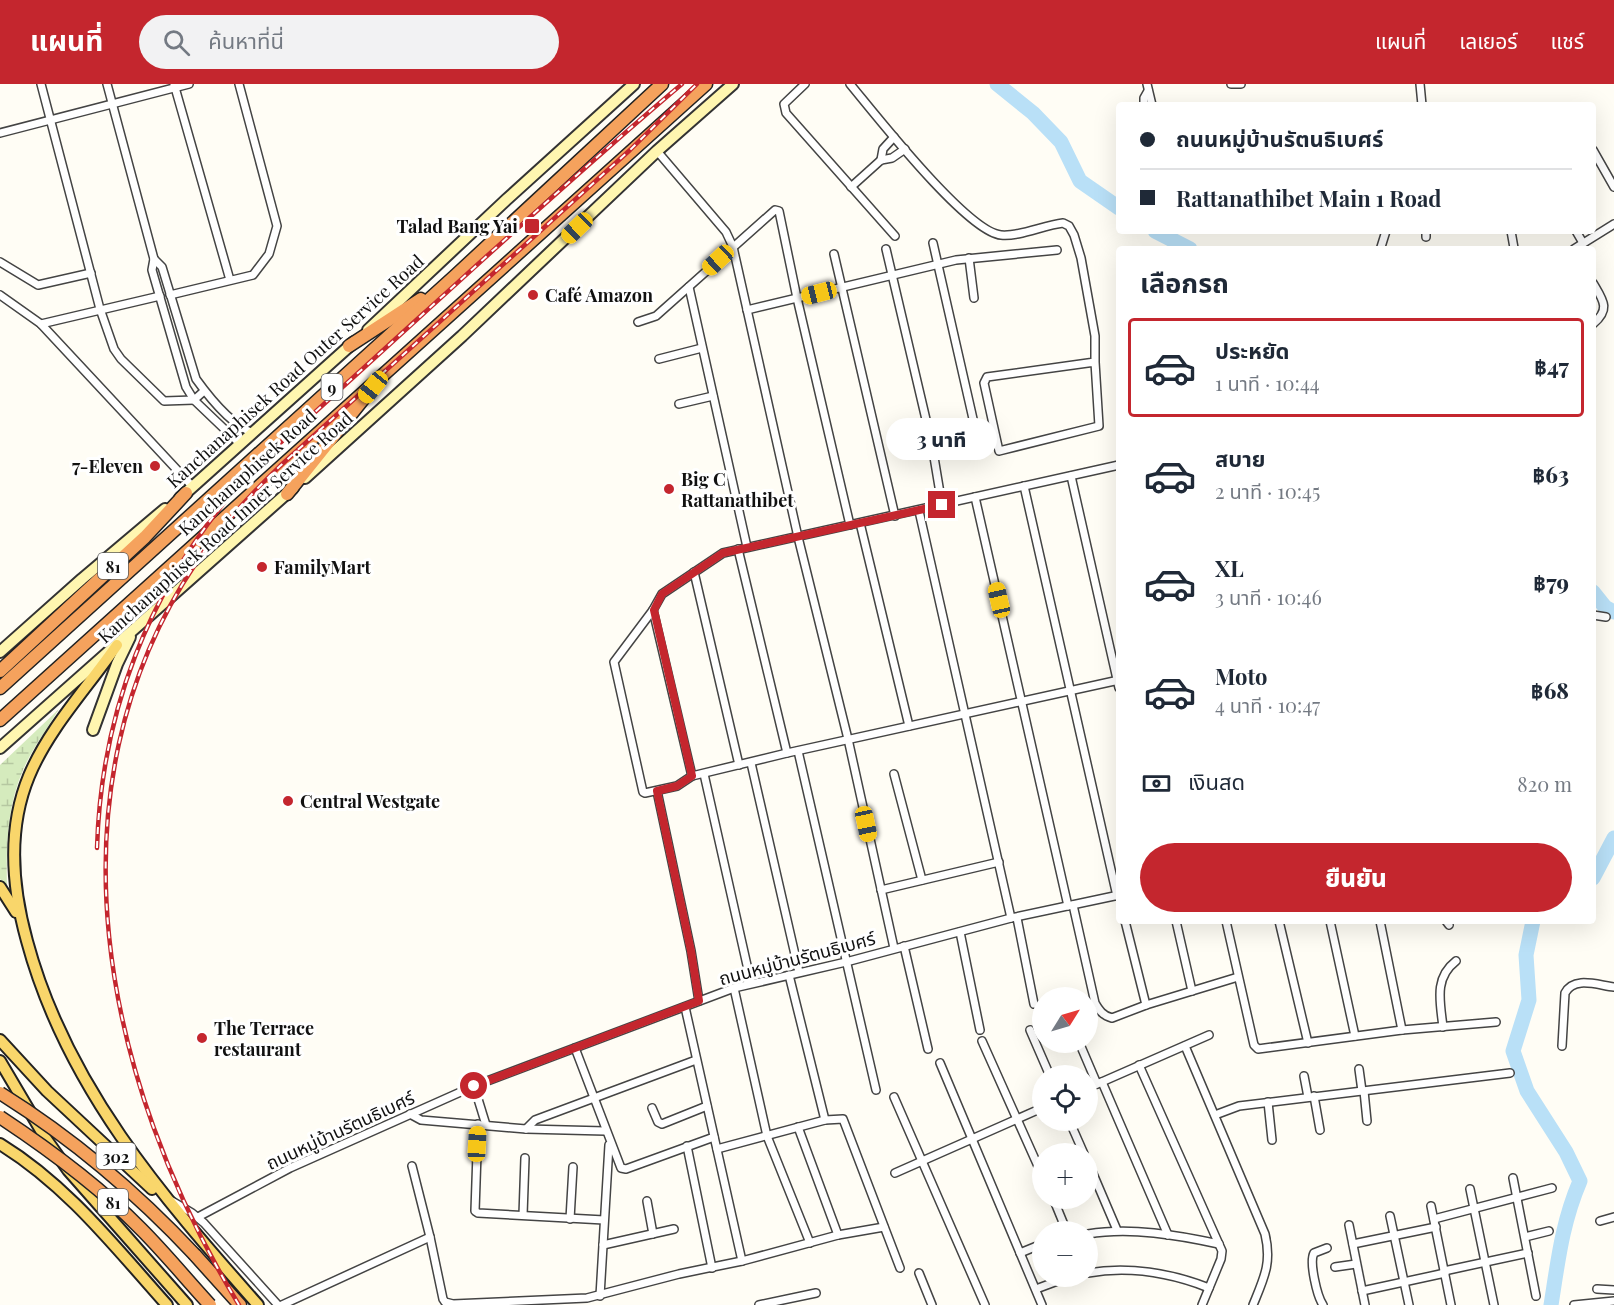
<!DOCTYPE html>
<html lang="th">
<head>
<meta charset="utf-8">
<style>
  body { margin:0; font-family:"Playfair Display","Noto Sans Thai",serif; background:#f2f2f3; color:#1f2937; height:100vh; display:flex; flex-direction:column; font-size:22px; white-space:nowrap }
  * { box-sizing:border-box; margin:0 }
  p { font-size:20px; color:#747a83 }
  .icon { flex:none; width:33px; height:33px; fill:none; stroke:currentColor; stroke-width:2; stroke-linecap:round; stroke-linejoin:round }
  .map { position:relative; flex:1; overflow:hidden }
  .sheet { position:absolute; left:1116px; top:162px; width:480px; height:678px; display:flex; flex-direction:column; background:#fff; border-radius:6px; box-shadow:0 6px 24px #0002 }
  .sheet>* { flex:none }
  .hud { position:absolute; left:1116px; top:18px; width:480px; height:132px; border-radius:6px; box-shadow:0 6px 24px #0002; display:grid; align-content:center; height:132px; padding:0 24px; background:#fff }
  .needle { width:39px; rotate:53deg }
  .buttons { position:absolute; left:1032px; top:903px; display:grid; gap:12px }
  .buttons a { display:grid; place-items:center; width:66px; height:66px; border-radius:50%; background:#fff; box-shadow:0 6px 24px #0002; font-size:30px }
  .end { position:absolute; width:27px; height:27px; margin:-14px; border:8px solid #c4262e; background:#fff; box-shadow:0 0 0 3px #fff }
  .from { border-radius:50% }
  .bubble { position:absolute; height:42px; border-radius:21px; background:#fff; box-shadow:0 6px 24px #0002; font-size:20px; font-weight:800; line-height:42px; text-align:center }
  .car { position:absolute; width:18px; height:36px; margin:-18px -9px; border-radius:8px; box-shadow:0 0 4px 2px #0007; background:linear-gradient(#f5c518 24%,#345 0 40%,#f5c518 0 76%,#345 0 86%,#f5c518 0) }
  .hud b { display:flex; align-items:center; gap:21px; height:57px; font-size:22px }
  .hud b+b { border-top:2px solid #e0e1e3 }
  .hud i { width:15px; height:15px; background:#1f2937 }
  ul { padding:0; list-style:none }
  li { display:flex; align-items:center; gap:18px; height:99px; margin:0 12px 9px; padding:0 12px; border:3px solid transparent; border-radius:6px }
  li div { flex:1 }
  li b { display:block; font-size:22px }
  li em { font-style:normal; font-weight:800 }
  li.selected { border-color:#c4262e }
  li>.icon { width:54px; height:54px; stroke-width:1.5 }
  h2 { padding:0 24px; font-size:27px; line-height:72px }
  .pay { display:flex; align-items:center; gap:15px; height:66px; padding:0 24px; font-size:22px }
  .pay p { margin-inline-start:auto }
  .primary-button { display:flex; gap:12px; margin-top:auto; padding:12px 24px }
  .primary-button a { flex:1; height:69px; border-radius:36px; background:#c4262e; color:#fff; font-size:24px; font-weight:800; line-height:69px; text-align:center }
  header { display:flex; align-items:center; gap:36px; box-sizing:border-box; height:84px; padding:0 30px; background:#c4262e; color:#fff }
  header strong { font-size:28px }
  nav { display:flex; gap:33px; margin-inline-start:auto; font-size:21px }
  .search { width:420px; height:54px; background:#f2f2f3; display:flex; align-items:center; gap:15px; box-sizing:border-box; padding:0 21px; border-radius:33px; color:#747a83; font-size:22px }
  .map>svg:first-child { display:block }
  .wetland { fill:url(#wetland-marsh) }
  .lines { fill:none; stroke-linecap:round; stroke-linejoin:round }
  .river { stroke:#b9e0f7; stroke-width:15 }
  .street-casing { stroke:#444; stroke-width:10 }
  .secondary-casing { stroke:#333; stroke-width:14 }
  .primary-casing { stroke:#222; stroke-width:14 }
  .highway-casing { stroke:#222; stroke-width:15 }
  .street { stroke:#fff; stroke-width:7 }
  .secondary { stroke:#fff6b0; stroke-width:10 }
  .primary { stroke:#f9d66b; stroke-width:10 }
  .highway { stroke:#f5a25d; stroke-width:12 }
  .rail-casing { stroke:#c4262e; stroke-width:4.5 }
  .rail { stroke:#fff; stroke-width:2; stroke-dasharray:7; stroke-linecap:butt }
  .highway-bridge-casing { stroke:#222; stroke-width:15; stroke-linecap:butt }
  .highway-bridge { stroke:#f5a25d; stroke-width:12 }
  .route { stroke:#c4262e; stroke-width:8 }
  .poi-dot { fill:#c4262e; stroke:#fff; stroke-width:2 }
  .labels { text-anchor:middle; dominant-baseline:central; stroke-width:6; stroke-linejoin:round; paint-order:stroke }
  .shield { fill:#fff; stroke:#585858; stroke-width:1.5 }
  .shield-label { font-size:16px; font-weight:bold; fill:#111 }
  .poi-label { font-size:18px; font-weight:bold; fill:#111; stroke:#fff; text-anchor:start }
  .street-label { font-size:18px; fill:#111; stroke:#fff }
</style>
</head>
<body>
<header>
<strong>แผนที่</strong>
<div class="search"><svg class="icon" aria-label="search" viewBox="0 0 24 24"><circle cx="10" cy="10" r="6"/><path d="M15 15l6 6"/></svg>ค้นหาที่นี่</div>
<nav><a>แผนที่</a><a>เลเยอร์</a><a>แชร์</a></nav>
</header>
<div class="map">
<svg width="1614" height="1221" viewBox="0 0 1614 1221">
  <defs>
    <pattern id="wetland-marsh" width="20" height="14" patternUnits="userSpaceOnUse" patternTransform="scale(1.5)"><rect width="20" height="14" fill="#d5ebbd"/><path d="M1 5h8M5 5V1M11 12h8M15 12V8" fill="none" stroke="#b6c8a1"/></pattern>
  </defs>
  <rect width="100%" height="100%" fill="#fffdf5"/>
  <!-- wetland -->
  <path class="wetland" d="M59 625C47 645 32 665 23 686 7 723 6 763 7 802L0 795V681Z"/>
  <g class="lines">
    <!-- river -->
    <g class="river">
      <path d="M997 0 1033 29 1061 58 1080 97 1119 124"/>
      <path d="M1155 147 1190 165"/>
      <path d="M1593 508 1605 523 1614 528"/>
      <path d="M1593 794 1614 754"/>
      <path d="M1533 837 1526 871 1529 916 1513 967 1527 1007 1566 1068 1580 1097C1562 1139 1558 1177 1551 1221"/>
    </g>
    <defs>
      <g id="street">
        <path d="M41 0 100 225 114 265 121 275 164 317 194 316 204 307"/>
        <path d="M107 0 154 175 152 186 186 303 194 316 240 360"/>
        <path d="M174 0 230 196"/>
        <path d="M805 0 784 20 786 29 895 152"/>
        <path d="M850 0C875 30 967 148 1001 151 1019 153 1044 141 1063 139L1069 142 1074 151 1081 174 1095 252V278L987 293 984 299 999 367 1099 342 1095 278"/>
        <path d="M1147 0 1152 21"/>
        <path d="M1231 0H1241"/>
        <path d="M1420 0 1422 21"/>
        <path d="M1144 21V14L1148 7"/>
        <path d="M0 49 189 0"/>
        <path d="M1593 66 1614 103"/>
        <path d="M657 67 726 148 733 163 798 453 848 655 894 864"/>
        <path d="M881 76 883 65 894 53"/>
        <path d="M851 103 881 76 892 74 905 65"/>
        <path d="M1511 147 1514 164"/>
        <path d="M1576 147 1583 159"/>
        <path d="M1426 153V147"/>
        <path d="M1381 163 1386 147"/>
        <path d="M886 165 932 361 942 421"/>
        <path d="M1574 165 1614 140"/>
        <path d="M834 170 895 432"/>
        <path d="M969 174 974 214"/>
        <path d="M154 175 162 183 196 295C209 313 232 341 253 349"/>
        <path d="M0 178 38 201 91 189"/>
        <path d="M1593 199C1603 216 1611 225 1593 240"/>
        <path d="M689 203 747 463"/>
        <path d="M0 211 41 240 193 403"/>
        <path d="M170 211 253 191 269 170 277 142 239 0"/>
        <path d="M747 226 956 176 1057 166"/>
        <path d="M638 238 656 232 775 126 779 127 797 214 850 441"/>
        <path d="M41 240 160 212"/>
        <path d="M659 275 702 264"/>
        <path d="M679 320 713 312"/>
        <path d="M932 361 976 348 933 159"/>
        <path d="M1119 381 723 469 662 510 653 526 614 578 643 708 645 709 677 702 692 692 787 669 1119 596"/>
        <path d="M1071 392 1119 604"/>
        <path d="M1024 402 1117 812"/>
        <path d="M975 413 1068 822"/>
        <path d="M919 427 1011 834"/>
        <path d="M860 439 909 642"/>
        <path d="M738 465 787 669"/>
        <path d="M694 488 739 681"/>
        <path d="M653 526 692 692"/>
        <path d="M1593 531 1606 533"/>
        <path d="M798 667 876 1006"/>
        <path d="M751 679 799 888"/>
        <path d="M704 690 751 899"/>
        <path d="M894 690 922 796"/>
        <path d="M657 707 691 867 699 917"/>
        <path d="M881 806 999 778"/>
        <path d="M1073 821 1095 919C1099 926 1103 932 1112 934L1146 921 1238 893"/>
        <path d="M1017 834 1034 920"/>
        <path d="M1125 837 1146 921"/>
        <path d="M1176 837 1192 907"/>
        <path d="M1226 837 1254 961 1258 965 1402 946 1496 938"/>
        <path d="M1279 837 1308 959"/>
        <path d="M1330 837 1355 952"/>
        <path d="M1380 837 1402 946"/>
        <path d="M1446 837 1449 841"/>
        <path d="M960 848 980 946"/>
        <path d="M904 862 928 965"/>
        <path d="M789 891 825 1036"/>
        <path d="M734 904 767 1052 810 1159"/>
        <path d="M685 923 742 1177"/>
        <path d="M1443 943C1440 917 1434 894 1456 877"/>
        <path d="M1030 946 1050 992"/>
        <path d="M982 957 1042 1091"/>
        <path d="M1079 958 1097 1000"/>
        <path d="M1185 962 1265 1150C1272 1179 1264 1194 1253 1221"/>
        <path d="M1562 962 1565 909C1574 892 1597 901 1614 903"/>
        <path d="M575 964 621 1084 626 1085 714 1053"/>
        <path d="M940 979 1042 1221"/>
        <path d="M1139 981 1222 1167 1221 1175 1202 1221"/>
        <path d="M1359 985 1362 1007"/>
        <path d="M1304 992 1308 1013"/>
        <path d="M1102 998 1168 1151"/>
        <path d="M474 1002 486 1041"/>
        <path d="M1088 1004 1209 951"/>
        <path d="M1364 1007 1367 1037"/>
        <path d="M1314 1012 1320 1046"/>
        <path d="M894 1013 985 1221"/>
        <path d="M1268 1018 1272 1056"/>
        <path d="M652 1024 658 1038 662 1040 707 1022"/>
        <path d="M410 1030 421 1036 526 1045 605 1047"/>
        <path d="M1215 1031 1239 1022 1510 989"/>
        <path d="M1069 1036 1084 1070"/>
        <path d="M478 1040 475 1127 478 1129 604 1136"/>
        <path d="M798 1043 838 1151"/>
        <path d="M526 1045 535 1036 696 976"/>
        <path d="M687 1062 712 1184"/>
        <path d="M717 1065 825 1036 843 1035 900 1184"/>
        <path d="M1088 1078 1117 1146"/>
        <path d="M895 1089 1042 1024"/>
        <path d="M1513 1094 1536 1212"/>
        <path d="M1470 1105 1494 1221"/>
        <path d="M1053 1114 1067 1148"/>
        <path d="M172 1117 192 1129 204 1139 278 1221"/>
        <path d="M647 1117 653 1150"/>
        <path d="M1431 1122 1451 1221"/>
        <path d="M523 1131 525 1074"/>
        <path d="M1390 1132 1409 1221"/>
        <path d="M198 1133 290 1084 474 1002 734 904 846 878 1011 834 1119 811"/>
        <path d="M570 1135 573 1083"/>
        <path d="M1434 1135 1552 1104"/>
        <path d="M1600 1137 1614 1133"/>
        <path d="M1349 1141 1365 1221"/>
        <path d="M1088 1150C1131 1143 1177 1151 1219 1160"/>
        <path d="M430 1153 443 1215 445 1218 453 1220 587 1214 679 1190 742 1177 838 1151 884 1143"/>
        <path d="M1525 1153 1549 1147"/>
        <path d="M1353 1160 1436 1143"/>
        <path d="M603 1161 674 1145"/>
        <path d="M1020 1169 1042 1160"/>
        <path d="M1335 1183 1356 1180"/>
        <path d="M1444 1187 1528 1169"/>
        <path d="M919 1189 932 1221"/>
        <path d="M1088 1189C1128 1182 1171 1189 1209 1204"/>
        <path d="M1036 1205 1071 1192"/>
        <path d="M1597 1205 1614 1206"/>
        <path d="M1362 1207 1445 1189"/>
        <path d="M600 1212 609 1061"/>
        <path d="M282 1221 430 1153 412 1082"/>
        <path d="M759 1221 816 1209"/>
        <path d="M1323 1221C1317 1212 1309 1178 1314 1169L1327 1164"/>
        <path d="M1574 1221 1614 1217"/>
      </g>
      <g id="secondary">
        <path d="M368 246 506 116 634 0"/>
        <path d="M305 394 462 252 657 67 733 0"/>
        <path d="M180 414 354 258"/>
        <path d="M0 568 82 495 165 425"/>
        <path d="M93 646 117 580 130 553"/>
        <path d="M0 664 293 404"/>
      </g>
      <g id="primary">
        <path d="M117 561C88 603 49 644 29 692 7 745 12 803 27 857 66 1002 161 1111 258 1221"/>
        <path d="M0 803 16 828"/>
        <path d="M0 956 47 1007 152 1105"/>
        <path d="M0 977 46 1055 68 1086 187 1221"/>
        <path d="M0 1060C67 1101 115 1163 167 1221"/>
      </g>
      <g id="highway">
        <path d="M349 262 421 215"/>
        <path d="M287 410 364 314"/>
        <path d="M0 587 145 453 186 409"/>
        <path d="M0 604 455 192 662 0"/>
        <path d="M0 636 706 0"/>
        <path d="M195 1171 240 1221"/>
      </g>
    </defs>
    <!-- street casing -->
    <use href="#street" class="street-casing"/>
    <!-- secondary casing -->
    <use href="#secondary" class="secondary-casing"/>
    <!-- primary casing -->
    <use href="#primary" class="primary-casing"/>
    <!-- highway casing -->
    <use href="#highway" class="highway-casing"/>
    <!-- street -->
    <use href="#street" class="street"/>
    <!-- secondary -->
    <use href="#secondary" class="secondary"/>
    <!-- primary -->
    <use href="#primary" class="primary"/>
    <!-- highway -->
    <use href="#highway" class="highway"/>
    <defs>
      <g id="rail">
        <path d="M97 764C101 628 149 506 237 403 259 376 287 353 313 330 350 296 387 263 424 229 509 152 594 74 682 0"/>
        <path d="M239 1221C104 999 42 708 196 479 220 443 249 412 280 382L630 66 697 0"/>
      </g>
    </defs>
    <!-- rail casing -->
    <use href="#rail" class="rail-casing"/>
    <!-- rail -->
    <use href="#rail" class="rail"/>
    <defs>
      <g id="highway-bridge">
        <path d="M0 1009C72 1054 137 1109 195 1171"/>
        <path d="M0 1033C50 1066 99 1102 141 1145 165 1169 187 1196 210 1221"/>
      </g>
    </defs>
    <!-- highway-bridge casing -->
    <use href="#highway-bridge" class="highway-bridge-casing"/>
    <!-- highway-bridge -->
    <use href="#highway-bridge" class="highway-bridge"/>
  </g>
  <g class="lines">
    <!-- route -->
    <path class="route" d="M474 1002 699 917 691 867 657 707 677 702 692 692 654 526 662 510 723 469 942 421"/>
  </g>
  <!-- markers -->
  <g class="poi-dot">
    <rect x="524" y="134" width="16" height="16" rx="3"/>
    <circle cx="533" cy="211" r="6"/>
    <circle cx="155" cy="382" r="6"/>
    <circle cx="669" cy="405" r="6"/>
    <circle cx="262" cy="483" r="6"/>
    <circle cx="288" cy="717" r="6"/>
    <circle cx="202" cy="954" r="6"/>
  </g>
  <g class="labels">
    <!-- shield labels -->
    <g class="shield">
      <rect x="321.5" y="290" width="21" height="26" rx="4.5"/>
      <rect x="98" y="469" width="30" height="26" rx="4.5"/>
      <rect x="96.5" y="1059" width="39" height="26" rx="4.5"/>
      <rect x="98" y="1105" width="30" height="26" rx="4.5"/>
    </g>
    <g class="shield-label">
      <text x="332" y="303">9</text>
      <text x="113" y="482">81</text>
      <text x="116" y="1072">302</text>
      <text x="113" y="1118">81</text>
    </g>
    <!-- poi labels -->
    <g class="poi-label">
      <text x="518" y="142" text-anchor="end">Talad Bang Yai</text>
      <text x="545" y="211">Café Amazon</text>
      <text x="143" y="382" text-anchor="end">7-Eleven</text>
      <text x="681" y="395">Big C<tspan x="681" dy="21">Rattanathibet</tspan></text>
      <text x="274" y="483">FamilyMart</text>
      <text x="300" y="717">Central Westgate</text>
      <text x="214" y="944">The Terrace<tspan x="214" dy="21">restaurant</tspan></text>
    </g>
    <!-- street labels -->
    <g class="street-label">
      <text transform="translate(295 287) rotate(-42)">Kanchanaphisek Road Outer Service Road</text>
      <text transform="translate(247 388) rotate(-42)">Kanchanaphisek Road</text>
      <text transform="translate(225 443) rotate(-42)">Kanchanaphisek Road Inner Service Road</text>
      <text transform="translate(797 874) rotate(-15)">ถนนหมู่บ้านรัตนธิเบศร์</text>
      <text transform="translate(340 1046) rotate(-25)">ถนนหมู่บ้านรัตนธิเบศร์</text>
    </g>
  </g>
</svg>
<div class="buttons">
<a><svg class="needle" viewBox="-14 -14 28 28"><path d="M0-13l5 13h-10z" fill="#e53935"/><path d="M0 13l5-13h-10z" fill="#747a83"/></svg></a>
<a><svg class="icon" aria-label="locate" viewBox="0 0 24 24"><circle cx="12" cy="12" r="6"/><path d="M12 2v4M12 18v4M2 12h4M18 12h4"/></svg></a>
<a>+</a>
<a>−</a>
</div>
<i class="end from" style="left:474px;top:1002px"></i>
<i class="end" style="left:942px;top:421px"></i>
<div class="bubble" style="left:886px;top:334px;width:111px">3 นาที</div>
<i class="car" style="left:577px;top:144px;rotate:226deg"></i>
<i class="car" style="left:718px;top:176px;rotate:227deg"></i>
<i class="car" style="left:819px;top:209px;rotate:256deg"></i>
<i class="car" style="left:373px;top:303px;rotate:219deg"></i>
<i class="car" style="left:999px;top:516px;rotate:347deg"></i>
<i class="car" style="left:866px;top:740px;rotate:168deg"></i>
<i class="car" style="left:477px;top:1060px;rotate:3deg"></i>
<div class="hud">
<b><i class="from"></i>ถนนหมู่บ้านรัตนธิเบศร์</b>
<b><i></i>Rattanathibet Main 1 Road</b>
</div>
<section class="sheet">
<h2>เลือกรถ</h2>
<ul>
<li class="selected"><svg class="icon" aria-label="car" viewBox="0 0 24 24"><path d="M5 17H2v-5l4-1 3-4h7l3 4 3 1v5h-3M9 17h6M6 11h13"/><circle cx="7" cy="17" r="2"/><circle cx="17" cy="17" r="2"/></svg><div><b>ประหยัด</b><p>1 นาที · 10:44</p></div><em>฿47</em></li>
<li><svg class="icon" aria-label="car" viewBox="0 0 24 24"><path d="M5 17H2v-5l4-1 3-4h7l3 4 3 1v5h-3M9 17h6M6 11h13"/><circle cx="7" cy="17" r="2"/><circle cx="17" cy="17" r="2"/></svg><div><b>สบาย</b><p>2 นาที · 10:45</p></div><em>฿63</em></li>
<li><svg class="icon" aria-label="car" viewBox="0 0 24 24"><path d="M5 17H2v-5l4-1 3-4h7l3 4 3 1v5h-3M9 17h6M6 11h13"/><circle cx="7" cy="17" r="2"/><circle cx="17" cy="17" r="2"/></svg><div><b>XL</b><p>3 นาที · 10:46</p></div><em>฿79</em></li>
<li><svg class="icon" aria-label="car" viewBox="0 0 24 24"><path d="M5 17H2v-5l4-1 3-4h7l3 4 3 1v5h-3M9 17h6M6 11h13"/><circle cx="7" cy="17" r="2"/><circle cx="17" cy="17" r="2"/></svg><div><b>Moto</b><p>4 นาที · 10:47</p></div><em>฿68</em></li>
</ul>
<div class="pay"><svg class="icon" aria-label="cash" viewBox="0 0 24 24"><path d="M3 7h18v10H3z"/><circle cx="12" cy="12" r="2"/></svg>เงินสด<p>820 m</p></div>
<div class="primary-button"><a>ยืนยัน</a></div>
</section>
</div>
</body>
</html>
